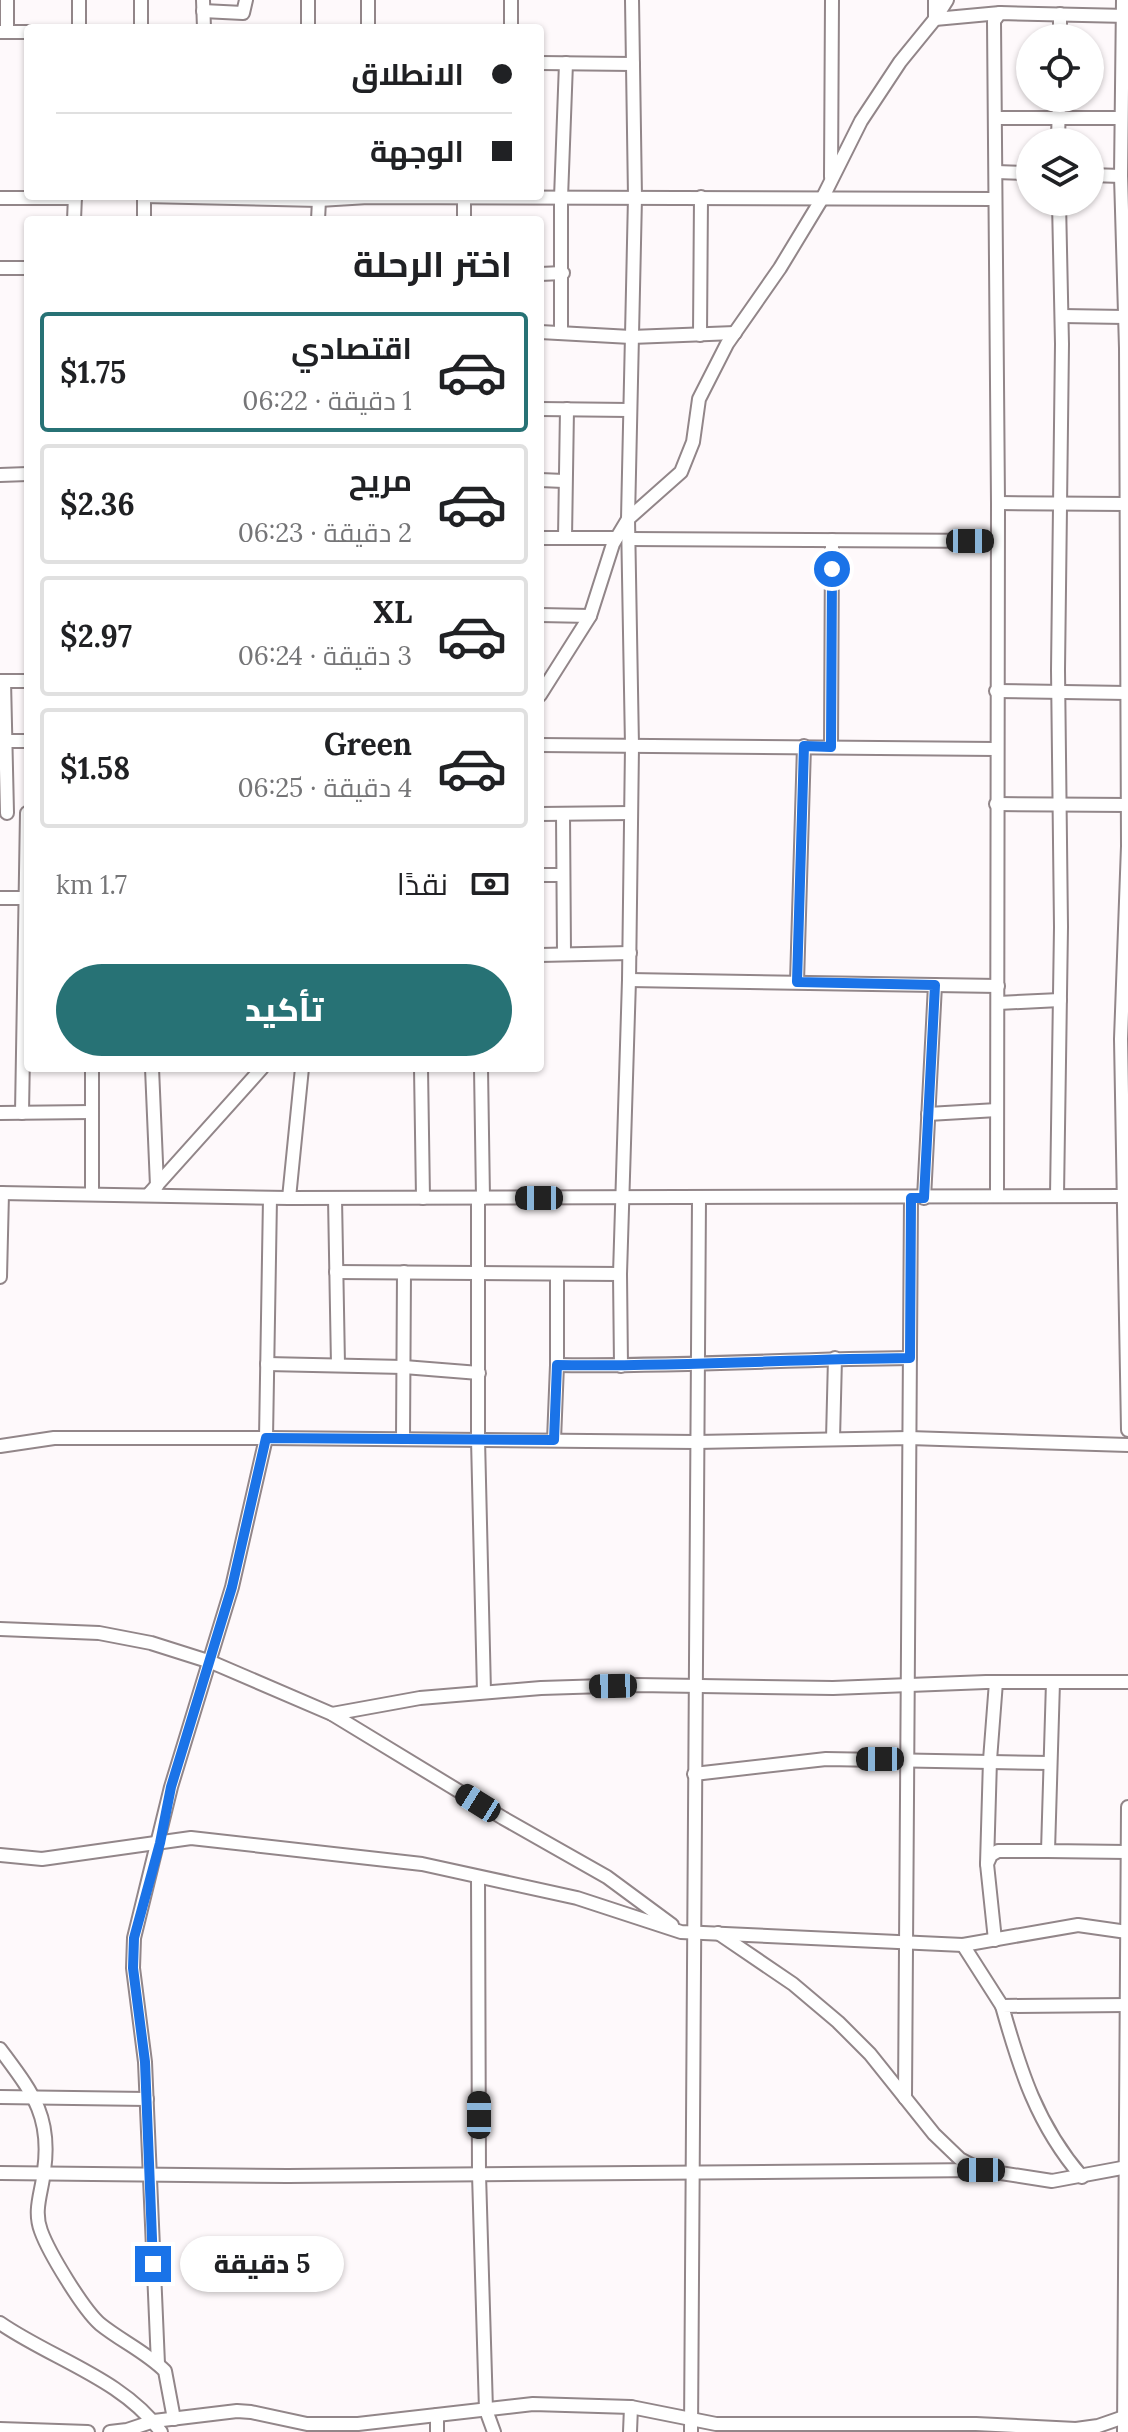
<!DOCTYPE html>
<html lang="ar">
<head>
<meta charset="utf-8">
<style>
  body { margin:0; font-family:Lora,Cairo,serif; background:#f6f6f6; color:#202124; direction:rtl; height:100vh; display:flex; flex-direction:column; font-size:30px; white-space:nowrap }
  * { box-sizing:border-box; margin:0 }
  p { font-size:26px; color:#757577 }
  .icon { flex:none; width:44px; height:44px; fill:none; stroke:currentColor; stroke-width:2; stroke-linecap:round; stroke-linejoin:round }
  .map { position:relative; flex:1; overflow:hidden; direction:ltr }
  .sheet { position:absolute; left:24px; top:216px; width:520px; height:856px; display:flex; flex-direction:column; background:#fff; border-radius:8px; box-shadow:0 2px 6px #0004; direction:rtl }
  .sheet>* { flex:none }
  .hud { position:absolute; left:24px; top:24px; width:520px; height:176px; border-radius:8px; box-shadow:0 2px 6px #0004; direction:rtl; display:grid; align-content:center; height:176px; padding:0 32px; background:#fff }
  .fabs { position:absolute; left:1016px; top:24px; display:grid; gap:16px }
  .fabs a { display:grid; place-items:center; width:88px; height:88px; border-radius:50%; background:#fff; box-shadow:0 2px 6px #0004; font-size:40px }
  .end { position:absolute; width:36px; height:36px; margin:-18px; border:10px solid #1a73e8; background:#fff; box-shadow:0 0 0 4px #fff }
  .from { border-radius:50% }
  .bubble { position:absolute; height:56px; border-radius:28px; background:#fff; box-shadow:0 2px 6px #0004; font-size:26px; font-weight:800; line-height:56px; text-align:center; direction:rtl }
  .car { position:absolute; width:24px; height:48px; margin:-24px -12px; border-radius:10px; box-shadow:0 0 6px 2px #0007; background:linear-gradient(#222 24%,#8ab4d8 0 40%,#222 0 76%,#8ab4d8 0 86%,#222 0) }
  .hud b { display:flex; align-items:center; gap:28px; height:76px; font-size:30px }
  .hud b+b { border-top:2px solid #e0e0e0 }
  .hud i { width:20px; height:20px; background:#202124 }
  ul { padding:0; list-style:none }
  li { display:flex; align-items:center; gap:24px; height:120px; margin:0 16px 12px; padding:0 16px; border:4px solid #e0e0e0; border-radius:8px }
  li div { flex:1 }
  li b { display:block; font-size:30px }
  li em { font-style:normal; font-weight:800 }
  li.selected { border-color:#277275 }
  li>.icon { width:72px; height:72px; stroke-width:1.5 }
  h2 { padding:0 32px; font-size:36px; line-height:96px }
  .pay { display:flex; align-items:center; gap:20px; height:88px; padding:0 32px; font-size:30px }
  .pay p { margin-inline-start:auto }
  .cta { display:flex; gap:16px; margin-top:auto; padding:16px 32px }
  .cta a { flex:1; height:92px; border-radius:48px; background:#277275; color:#fff; font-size:32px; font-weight:800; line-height:92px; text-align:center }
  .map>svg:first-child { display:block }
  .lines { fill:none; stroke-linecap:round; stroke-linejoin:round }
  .minor-casing { stroke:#928689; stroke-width:16 }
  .minor { stroke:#fff; stroke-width:12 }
  .route { stroke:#1a73e8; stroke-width:10 }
</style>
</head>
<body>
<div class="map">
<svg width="1128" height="2432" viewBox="0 0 1128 2432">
  <rect width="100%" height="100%" fill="#fef9fb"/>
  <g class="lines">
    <defs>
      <g id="minor">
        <path d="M141 0V28"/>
        <path d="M203 0 204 28"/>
        <path d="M368 0V28"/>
        <path d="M511 0V28"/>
        <path d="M935 0V19L1000 13"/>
        <path d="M1123 0 1121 176 1126 348 1128 846 1121 1039 1128 1430"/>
        <path d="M203 11 243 13 246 0"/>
        <path d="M79 28V0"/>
        <path d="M308 28V0"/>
        <path d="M0 32H28"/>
        <path d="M7 32V0"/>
        <path d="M1060 38V14"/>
        <path d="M540 63 633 64"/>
        <path d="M995 118H1121"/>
        <path d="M1058 142 1059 98"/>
        <path d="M996 172 1030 173"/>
        <path d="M1090 175 1121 176"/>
        <path d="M831 177 832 0"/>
        <path d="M144 196 319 200 368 197 995 199"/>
        <path d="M0 198H75"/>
        <path d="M74 220 75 196"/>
        <path d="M144 220V196"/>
        <path d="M318 220 319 200"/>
        <path d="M464 220V197"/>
        <path d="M0 268H28"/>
        <path d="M540 274 563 273"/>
        <path d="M1062 316 1125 317"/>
        <path d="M540 332 631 337 735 333"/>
        <path d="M561 332V198L566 63"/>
        <path d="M700 335 701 197"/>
        <path d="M540 409 629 410"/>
        <path d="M0 475 28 474"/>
        <path d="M540 480 564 481"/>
        <path d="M998 503 1126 504"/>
        <path d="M540 538H616"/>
        <path d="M565 538 567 409"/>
        <path d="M629 539 997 541"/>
        <path d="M540 615 590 616"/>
        <path d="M0 681H28"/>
        <path d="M4 681 7 813"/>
        <path d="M996 691 1127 693"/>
        <path d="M540 695 590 616 613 544 628 519 681 472 693 442 699 399 727 344 780 268 823 197 861 121 900 62 935 19 947 0"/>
        <path d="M5 741H28"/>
        <path d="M540 745 996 749"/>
        <path d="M831 747 832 540"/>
        <path d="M996 804 1128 805"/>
        <path d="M540 814 631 813"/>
        <path d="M563 814 564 954"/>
        <path d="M540 875H563"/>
        <path d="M0 898H26"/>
        <path d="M540 955 630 953"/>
        <path d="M629 980 998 986"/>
        <path d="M797 982 804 746"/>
        <path d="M998 1003 1060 1000"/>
        <path d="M92 1068V1194"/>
        <path d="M152 1068 157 1186"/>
        <path d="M421 1068 423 1198"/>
        <path d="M481 1068 483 1198"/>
        <path d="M0 1113 92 1112"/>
        <path d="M22 1113 27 813"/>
        <path d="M928 1114 997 1110"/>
        <path d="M0 1193 289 1198 1128 1196"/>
        <path d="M149 1194 262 1068"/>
        <path d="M997 1196 998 503 994 21 1000 13 1127 16"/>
        <path d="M1057 1196 1061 927 1058 670 1062 344 1059 202"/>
        <path d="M289 1198 302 1068"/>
        <path d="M335 1198 338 1365"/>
        <path d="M478 1198V1439L484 1692"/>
        <path d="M924 1198 935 985"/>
        <path d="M336 1272 620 1274"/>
        <path d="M0 1277 2 1193"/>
        <path d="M267 1364 404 1367 479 1373"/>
        <path d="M557 1365C675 1367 792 1359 910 1358"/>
        <path d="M621 1366 620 1274 629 980 632 746 628 519 635 197 632 0"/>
        <path d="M403 1438 404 1272"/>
        <path d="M833 1439 835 1358"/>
        <path d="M554 1440 557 1365V1274"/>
        <path d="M0 1446 54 1438H266L696 1442 909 1438 1128 1445"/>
        <path d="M0 1629 99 1633 151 1643 211 1662 332 1714 503 1818 607 1877 672 1925"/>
        <path d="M1053 1682 1048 1851 1127 1852"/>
        <path d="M332 1714 420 1698 541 1688 637 1685 833 1688 986 1682H1128"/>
        <path d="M694 1774 826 1759 1050 1763"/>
        <path d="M0 1855 42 1859 191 1838 422 1864 577 1898 681 1932 963 1945 1078 1925 1127 1932"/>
        <path d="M987 1864 990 1760 996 1682"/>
        <path d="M478 1877 479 2174 486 2410 494 2432"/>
        <path d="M718 1933 793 1984 838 2022 870 2054 934 2134 960 2159 981 2170 1052 2181 1127 2167"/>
        <path d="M995 1940 987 1864 991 1855 998 1851H1048"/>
        <path d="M963 1945 1002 2006"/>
        <path d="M0 2049C31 2091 52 2115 44 2171 42 2192 33 2210 41 2231 49 2253 83 2309 100 2324 121 2341 146 2352 165 2371L174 2419"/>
        <path d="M0 2097 147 2099"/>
        <path d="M905 2098 911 1198"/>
        <path d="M0 2173 288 2176 981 2170"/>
        <path d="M1082 2177C1037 2125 1020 2070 1002 2006L1127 2005"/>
        <path d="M0 2323C52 2359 123 2379 161 2432"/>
        <path d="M158 2364 145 2062 133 1968 134 1938 171 1787 232 1587 266 1438 270 1198"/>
        <path d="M0 2429 88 2432"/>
        <path d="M110 2432 127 2430 154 2421 237 2411 251 2412 307 2424H358L533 2404 631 2407 716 2424H976L1076 2429 1098 2426 1124 2417"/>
        <path d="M437 2432V2415"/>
        <path d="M630 2432 631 2407"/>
        <path d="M691 2432 699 1198"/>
        <path d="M1124 2432 1128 1807"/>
      </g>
    </defs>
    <!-- minor casing -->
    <use href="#minor" class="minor-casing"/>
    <!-- minor -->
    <use href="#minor" class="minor"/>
  </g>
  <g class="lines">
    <!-- route -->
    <path class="route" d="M153 2264 145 2062 133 1968 134 1938 160 1843 171 1787 232 1587 266 1438 554 1440 557 1365C675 1367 792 1359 910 1358L911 1198H924L935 985 797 982 804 746 831 747 832 569"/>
  </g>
</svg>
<div class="fabs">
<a><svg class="icon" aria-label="locate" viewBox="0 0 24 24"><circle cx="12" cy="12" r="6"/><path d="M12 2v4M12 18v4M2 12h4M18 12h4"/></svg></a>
<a><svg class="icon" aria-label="layers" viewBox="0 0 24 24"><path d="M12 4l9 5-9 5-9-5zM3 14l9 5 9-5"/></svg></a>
</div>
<i class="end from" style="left:832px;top:569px"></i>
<i class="end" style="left:153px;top:2264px"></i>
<div class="bubble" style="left:180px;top:2236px;width:164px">5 دقيقة</div>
<i class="car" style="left:970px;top:541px;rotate:90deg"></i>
<i class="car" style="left:539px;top:1198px;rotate:270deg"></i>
<i class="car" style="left:613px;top:1686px;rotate:269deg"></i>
<i class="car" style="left:880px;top:1759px;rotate:270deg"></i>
<i class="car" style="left:478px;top:1803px;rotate:302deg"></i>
<i class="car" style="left:479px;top:2115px;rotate:0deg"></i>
<i class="car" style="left:981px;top:2170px;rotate:270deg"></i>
<div class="hud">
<b><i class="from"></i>الانطلاق</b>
<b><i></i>الوجهة</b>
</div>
<section class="sheet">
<h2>اختر الرحلة</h2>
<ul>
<li class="selected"><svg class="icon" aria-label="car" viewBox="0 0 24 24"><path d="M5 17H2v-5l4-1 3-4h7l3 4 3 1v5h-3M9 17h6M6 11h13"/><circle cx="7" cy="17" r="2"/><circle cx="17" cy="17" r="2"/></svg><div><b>اقتصادي</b><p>1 دقيقة · 06:22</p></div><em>$1.75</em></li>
<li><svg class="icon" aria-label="car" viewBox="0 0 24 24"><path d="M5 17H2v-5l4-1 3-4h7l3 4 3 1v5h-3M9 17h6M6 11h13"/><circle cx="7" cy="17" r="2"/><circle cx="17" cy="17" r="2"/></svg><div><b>مريح</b><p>2 دقيقة · 06:23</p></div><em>$2.36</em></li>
<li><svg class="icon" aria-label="car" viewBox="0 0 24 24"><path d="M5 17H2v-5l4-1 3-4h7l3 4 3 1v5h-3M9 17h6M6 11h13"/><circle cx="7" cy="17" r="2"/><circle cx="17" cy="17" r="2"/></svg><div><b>XL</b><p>3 دقيقة · 06:24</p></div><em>$2.97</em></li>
<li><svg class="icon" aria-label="car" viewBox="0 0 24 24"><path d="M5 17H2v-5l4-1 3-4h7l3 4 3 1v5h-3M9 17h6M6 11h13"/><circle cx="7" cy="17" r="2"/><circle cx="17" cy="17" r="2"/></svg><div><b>Green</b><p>4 دقيقة · 06:25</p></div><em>$1.58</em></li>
</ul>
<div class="pay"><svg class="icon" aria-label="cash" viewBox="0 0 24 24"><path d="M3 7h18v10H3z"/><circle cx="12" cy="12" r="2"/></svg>نقدًا<p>1.7 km</p></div>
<div class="cta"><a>تأكيد</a></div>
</section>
</div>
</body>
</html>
